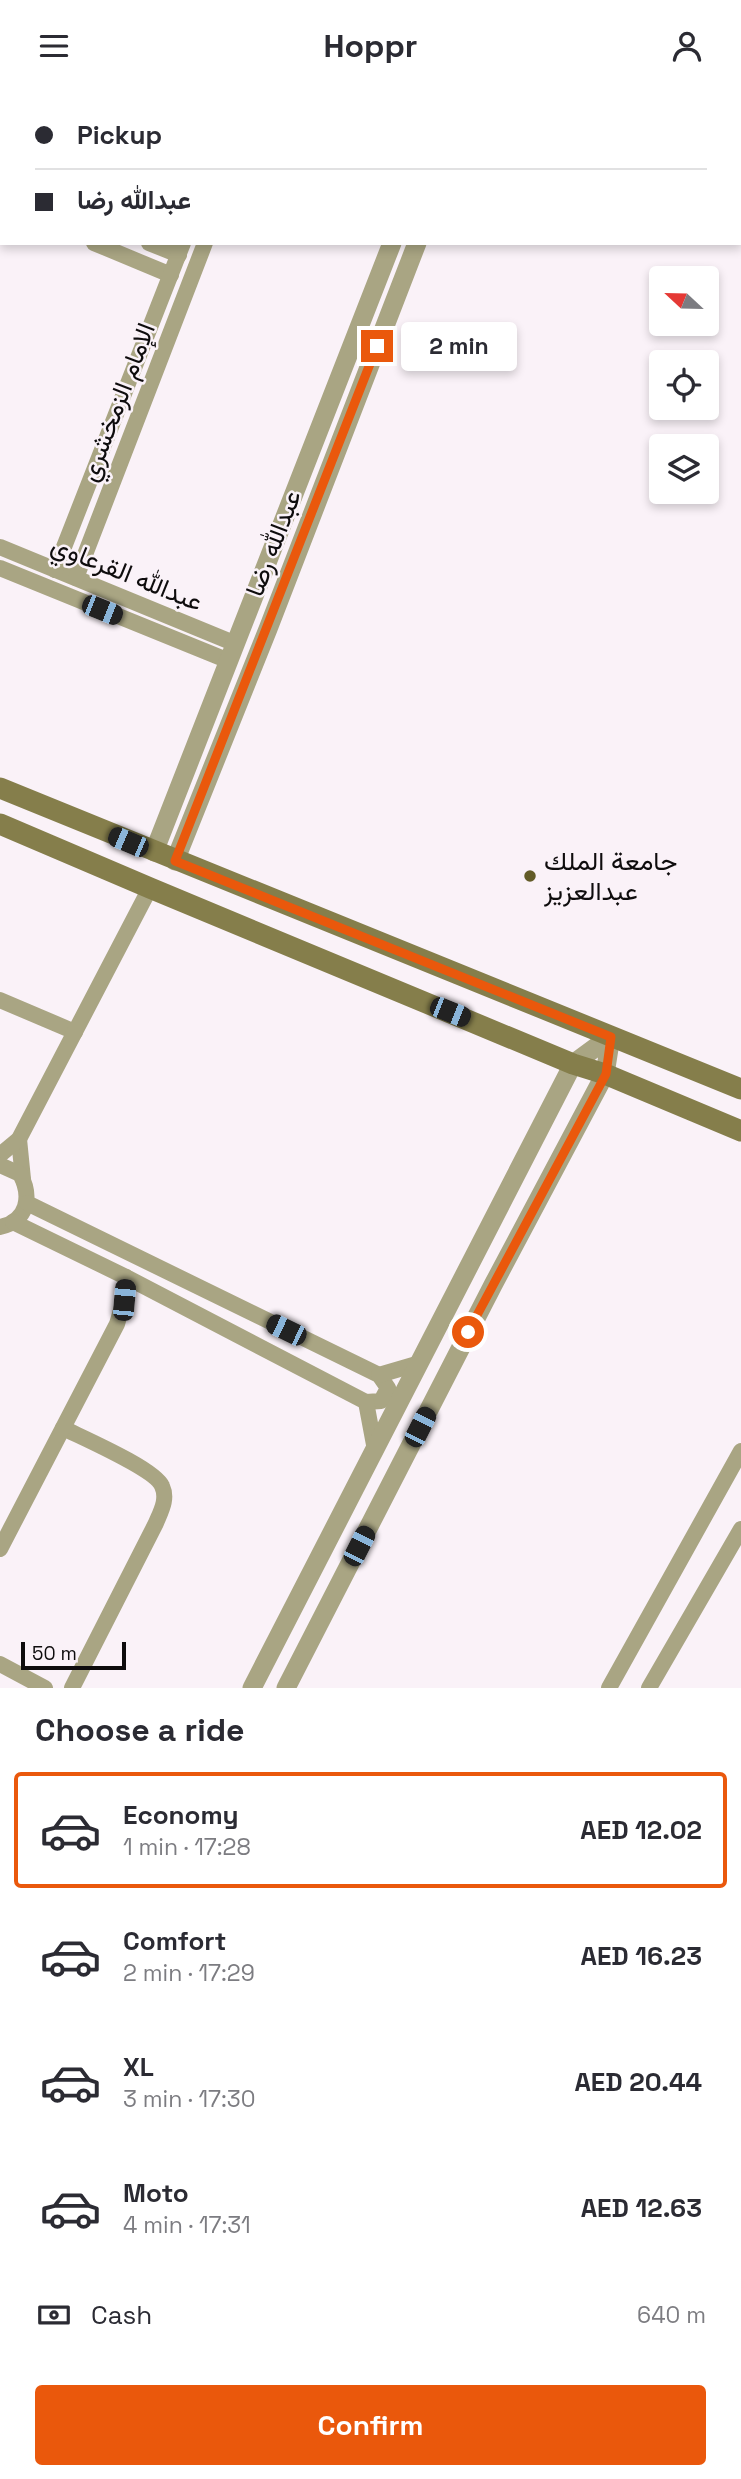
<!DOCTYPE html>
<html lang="en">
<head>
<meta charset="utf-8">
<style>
  body { margin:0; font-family:"Space Grotesk",Vazirmatn,sans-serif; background:#f7f7f7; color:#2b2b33; height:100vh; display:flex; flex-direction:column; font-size:26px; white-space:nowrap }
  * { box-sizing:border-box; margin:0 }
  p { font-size:23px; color:#7c7c81 }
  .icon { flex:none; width:38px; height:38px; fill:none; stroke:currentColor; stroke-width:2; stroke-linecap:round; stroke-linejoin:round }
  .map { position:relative; height:1597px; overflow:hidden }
  .details { display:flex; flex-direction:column; background:#fff; flex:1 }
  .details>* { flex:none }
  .hud { position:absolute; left:0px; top:0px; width:742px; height:154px; box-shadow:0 4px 10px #0003; display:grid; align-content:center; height:154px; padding:0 35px; background:#fff }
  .needle { width:46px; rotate:292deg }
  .fabs { position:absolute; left:649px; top:175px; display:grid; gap:14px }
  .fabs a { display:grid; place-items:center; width:70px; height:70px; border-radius:7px; background:#fff; box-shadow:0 4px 10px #0003; font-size:35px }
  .scale { position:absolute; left:21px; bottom:18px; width:105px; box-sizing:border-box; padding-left:7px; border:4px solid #0e0c0d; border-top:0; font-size:19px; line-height:24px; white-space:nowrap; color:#0e0c0d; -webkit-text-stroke:5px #faf2f8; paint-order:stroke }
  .end { position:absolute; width:32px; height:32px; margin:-16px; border:9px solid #ea580c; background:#fff; box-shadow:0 0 0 4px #fff }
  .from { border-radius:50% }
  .bubble { position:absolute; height:49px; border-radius:7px; background:#fff; box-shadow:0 4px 10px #0003; font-size:23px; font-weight:700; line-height:49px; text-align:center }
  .car { position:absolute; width:21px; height:42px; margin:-21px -10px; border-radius:9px; box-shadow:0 0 5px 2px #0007; background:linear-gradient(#222 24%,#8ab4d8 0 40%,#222 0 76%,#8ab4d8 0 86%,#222 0) }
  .hud b { display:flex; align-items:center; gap:24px; height:66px; font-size:26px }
  .hud b+b { border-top:2px solid #e1e1e2 }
  .hud i { width:18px; height:18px; background:#2b2b33 }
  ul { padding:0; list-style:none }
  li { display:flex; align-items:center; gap:21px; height:116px; margin:0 14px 10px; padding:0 21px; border:4px solid transparent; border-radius:7px }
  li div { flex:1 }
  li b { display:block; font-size:26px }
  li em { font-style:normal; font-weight:700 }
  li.selected { border-color:#ea580c }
  li>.icon { width:63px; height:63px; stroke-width:1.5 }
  h2 { padding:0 35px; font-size:32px; line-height:84px }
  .pay { display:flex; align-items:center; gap:18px; height:77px; padding:0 35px; font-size:26px }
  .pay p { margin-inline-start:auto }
  .cta { display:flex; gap:14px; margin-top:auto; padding:14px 35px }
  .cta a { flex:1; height:80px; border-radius:7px; background:#ea580c; color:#fff; font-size:28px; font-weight:700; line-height:80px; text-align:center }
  header { display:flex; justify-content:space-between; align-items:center; height:91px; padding:0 35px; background:#fff; font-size:32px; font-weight:700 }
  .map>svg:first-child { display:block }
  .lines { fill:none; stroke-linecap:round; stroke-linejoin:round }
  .minor { stroke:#a9a583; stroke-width:16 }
  .tertiary { stroke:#a9a583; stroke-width:19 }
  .secondary { stroke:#857e4b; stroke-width:21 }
  .route { stroke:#ea580c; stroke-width:9 }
  .poi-dot { fill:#625b27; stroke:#faf2f8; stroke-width:2.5 }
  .labels { text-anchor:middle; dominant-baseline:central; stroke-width:5; stroke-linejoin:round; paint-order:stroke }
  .street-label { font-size:26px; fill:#0e0c0d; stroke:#faf2f8 }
  .poi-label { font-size:26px; fill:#0e0c0d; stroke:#faf2f8; text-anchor:start }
</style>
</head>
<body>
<header><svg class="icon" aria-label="menu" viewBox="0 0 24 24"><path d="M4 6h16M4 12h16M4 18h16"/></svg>Hoppr<svg class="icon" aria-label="person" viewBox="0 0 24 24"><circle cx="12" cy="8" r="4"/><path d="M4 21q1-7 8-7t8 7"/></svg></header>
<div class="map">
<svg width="741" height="1597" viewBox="0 0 741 1597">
  <rect width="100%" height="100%" fill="#faf2f8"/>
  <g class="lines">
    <!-- minor -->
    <g class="minor">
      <path d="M24 2 25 0"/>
      <path d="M42 2 43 0"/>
      <path d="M243 2V0"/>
      <path d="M263 2 264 0"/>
      <path d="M0 61 2 57"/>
      <path d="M0 94H2"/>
      <path d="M0 114 2 115"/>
      <path d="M94 152 171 184"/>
      <path d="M149 152 179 164"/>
      <path d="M0 456 236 553"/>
      <path d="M0 477 229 570"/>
      <path d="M55 479 183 152"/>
      <path d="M76 487 205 152"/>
      <path d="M0 909 75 941"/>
      <path d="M19 1048 23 1088"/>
      <path d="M0 1064 19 1048 150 797"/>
      <path d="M0 1074 20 1083C32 1105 28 1130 0 1136"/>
      <path d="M27 1112 379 1284 388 1297 381 1310 366 1311"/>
      <path d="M13 1131 126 1186 366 1311 375 1359"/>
      <path d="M379 1284 420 1272"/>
      <path d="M63 1337C83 1347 155 1378 162 1395 168 1408 161 1420 156 1432L72 1597"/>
      <path d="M0 1458 117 1233 124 1209 126 1186"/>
      <path d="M0 1573 45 1597"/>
      <path d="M609 1597 741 1360"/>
      <path d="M649 1597 741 1438"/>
    </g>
    <!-- tertiary -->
    <g class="tertiary">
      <path d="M451 2 452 0"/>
      <path d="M475 2 476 0"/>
      <path d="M154 761 392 152"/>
      <path d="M175 770 268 538 417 152"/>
      <path d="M252 1597 573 973 611 945 605 983 493 1194 286 1597"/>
    </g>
    <!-- secondary -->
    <g class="secondary">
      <path d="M0 697 741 998"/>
      <path d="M0 733 150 797 573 973 605 983 741 1040"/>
    </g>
  </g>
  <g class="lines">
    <!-- route -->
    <path class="route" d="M377 255 175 770 611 946 606 983 468 1241"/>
  </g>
  <!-- markers -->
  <circle class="poi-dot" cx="530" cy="785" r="7"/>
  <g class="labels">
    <!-- street labels -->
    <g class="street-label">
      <text transform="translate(117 311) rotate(-69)">الإمام الزمخشري</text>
      <text transform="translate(273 452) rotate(-69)">عبدالله رضا</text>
      <text transform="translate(127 482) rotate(22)">عبدالله القرعاوي</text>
    </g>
    <!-- poi labels -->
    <g class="poi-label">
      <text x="544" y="770">جامعة الملك<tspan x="544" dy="30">عبدالعزيز</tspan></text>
    </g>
  </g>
</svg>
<div class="fabs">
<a><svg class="needle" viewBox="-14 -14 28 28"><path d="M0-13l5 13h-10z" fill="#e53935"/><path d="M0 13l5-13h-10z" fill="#7c7c81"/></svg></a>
<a><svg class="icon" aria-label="locate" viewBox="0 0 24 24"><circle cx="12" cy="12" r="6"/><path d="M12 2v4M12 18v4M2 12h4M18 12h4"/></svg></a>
<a><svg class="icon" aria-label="layers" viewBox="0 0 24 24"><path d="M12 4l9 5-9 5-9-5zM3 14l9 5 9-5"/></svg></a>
</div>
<div class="scale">50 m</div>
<i class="end from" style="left:468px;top:1241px"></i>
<i class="end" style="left:377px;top:255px"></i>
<div class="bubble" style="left:401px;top:231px;width:116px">2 min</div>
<i class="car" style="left:102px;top:519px;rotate:112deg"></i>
<i class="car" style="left:128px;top:751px;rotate:293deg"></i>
<i class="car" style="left:450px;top:921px;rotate:112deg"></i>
<i class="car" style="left:124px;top:1209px;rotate:5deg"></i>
<i class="car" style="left:286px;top:1239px;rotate:296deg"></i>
<i class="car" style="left:420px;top:1336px;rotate:27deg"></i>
<i class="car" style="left:359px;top:1455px;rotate:27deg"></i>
<div class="hud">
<b><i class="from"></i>Pickup</b>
<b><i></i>عبدالله رضا</b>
</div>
</div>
<section class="details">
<h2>Choose a ride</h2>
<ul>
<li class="selected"><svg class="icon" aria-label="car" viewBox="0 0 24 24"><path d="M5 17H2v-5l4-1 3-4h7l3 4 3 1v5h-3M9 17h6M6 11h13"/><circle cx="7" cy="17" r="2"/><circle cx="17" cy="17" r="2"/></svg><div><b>Economy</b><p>1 min · 17:28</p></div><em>AED 12.02</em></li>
<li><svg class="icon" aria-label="car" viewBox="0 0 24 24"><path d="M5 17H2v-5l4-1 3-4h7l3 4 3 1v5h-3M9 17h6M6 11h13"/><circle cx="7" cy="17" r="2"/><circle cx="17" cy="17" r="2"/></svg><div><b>Comfort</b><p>2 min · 17:29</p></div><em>AED 16.23</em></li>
<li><svg class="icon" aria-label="car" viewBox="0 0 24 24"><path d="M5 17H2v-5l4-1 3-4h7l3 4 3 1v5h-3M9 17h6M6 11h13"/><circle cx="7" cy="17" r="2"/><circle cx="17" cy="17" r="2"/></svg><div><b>XL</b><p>3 min · 17:30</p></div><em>AED 20.44</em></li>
<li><svg class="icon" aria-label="car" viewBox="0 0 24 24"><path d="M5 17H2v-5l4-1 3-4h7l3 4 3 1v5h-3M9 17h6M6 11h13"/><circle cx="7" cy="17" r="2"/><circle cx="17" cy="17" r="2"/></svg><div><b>Moto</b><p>4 min · 17:31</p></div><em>AED 12.63</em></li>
</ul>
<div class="pay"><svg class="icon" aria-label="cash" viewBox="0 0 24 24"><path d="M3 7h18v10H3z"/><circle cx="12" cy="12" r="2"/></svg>Cash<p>640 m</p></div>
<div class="cta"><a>Confirm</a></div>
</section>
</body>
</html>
